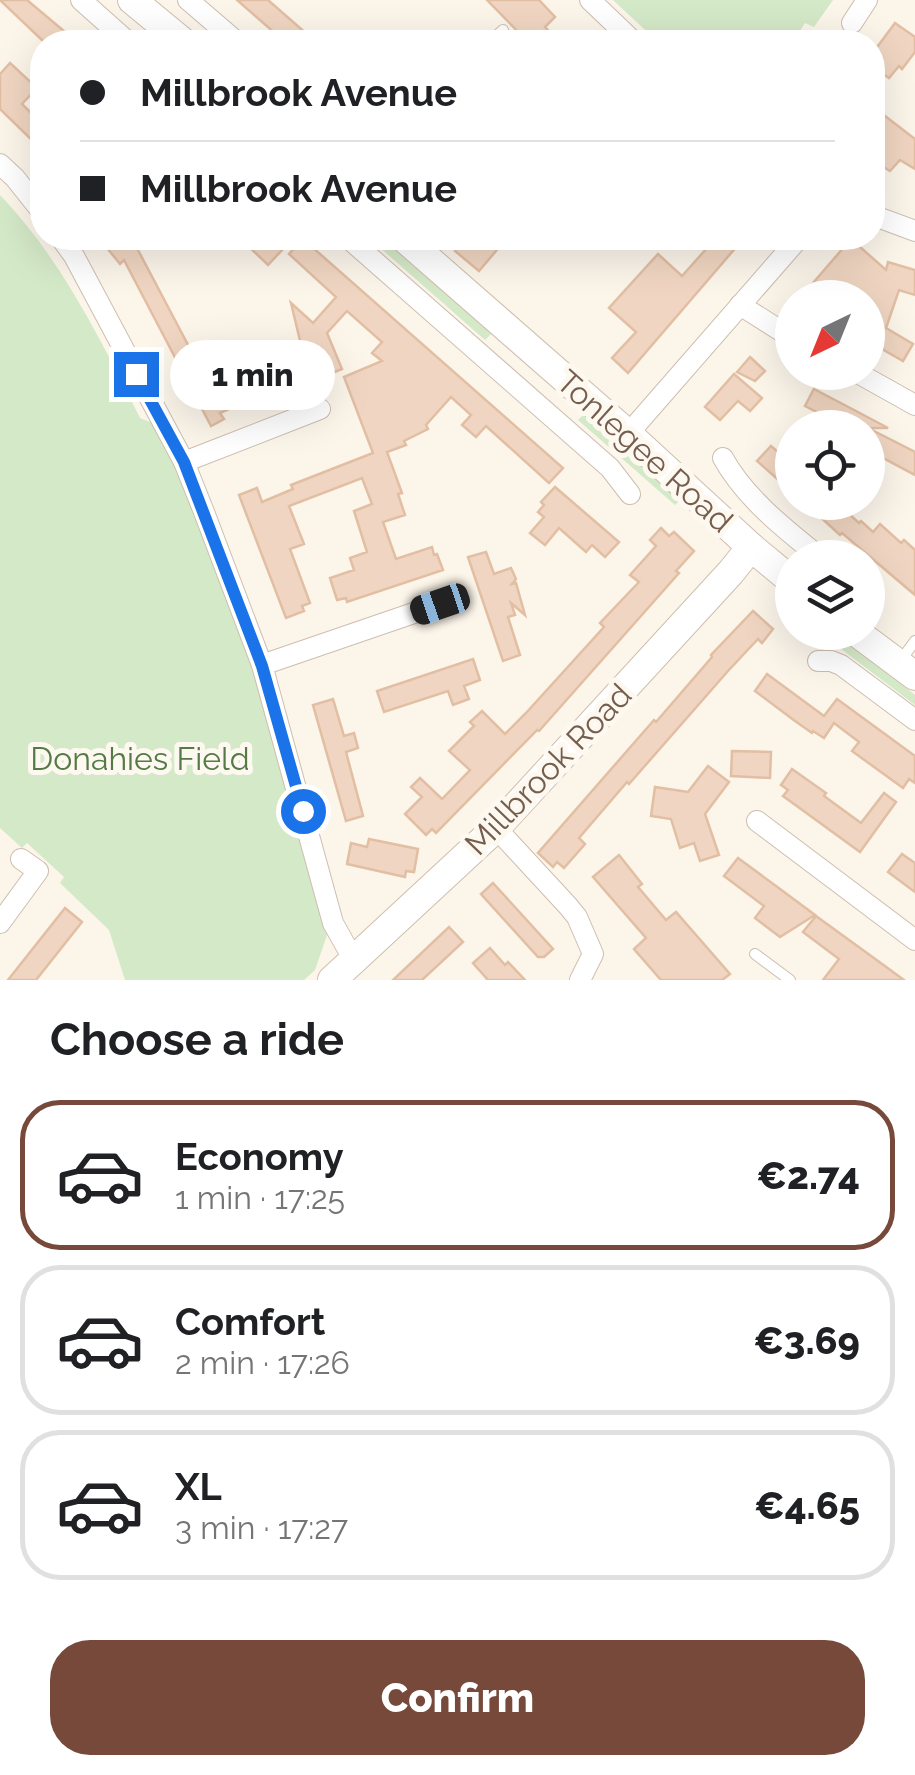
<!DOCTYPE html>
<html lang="en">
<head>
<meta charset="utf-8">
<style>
  body { margin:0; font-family:Raleway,sans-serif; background:#f2f2f2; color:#202124; height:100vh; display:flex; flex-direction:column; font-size:38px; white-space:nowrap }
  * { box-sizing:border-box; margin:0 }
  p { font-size:32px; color:#757577 }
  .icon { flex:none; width:55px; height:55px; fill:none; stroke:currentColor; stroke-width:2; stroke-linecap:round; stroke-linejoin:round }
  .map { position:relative; height:980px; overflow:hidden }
  .panel { display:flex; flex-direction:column; background:#fff; flex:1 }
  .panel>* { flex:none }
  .banner { position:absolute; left:30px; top:30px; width:855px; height:220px; border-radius:40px; box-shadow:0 10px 40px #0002; display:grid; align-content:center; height:220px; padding:0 50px; background:#fff }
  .needle { width:65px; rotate:223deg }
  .fabs { position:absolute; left:775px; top:280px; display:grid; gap:20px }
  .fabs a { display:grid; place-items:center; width:110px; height:110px; border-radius:50%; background:#fff; box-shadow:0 10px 40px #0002; font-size:50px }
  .end { position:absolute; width:45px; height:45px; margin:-22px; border:12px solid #1a73e8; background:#fff; box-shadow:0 0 0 5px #fff }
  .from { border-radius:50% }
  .bubble { position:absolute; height:70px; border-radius:35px; background:#fff; box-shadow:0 10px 40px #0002; font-size:32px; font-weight:800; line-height:70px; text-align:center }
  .car { position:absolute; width:30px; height:60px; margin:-30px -15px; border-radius:12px; box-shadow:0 0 8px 2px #0007; background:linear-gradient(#222 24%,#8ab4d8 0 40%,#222 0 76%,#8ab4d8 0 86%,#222 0) }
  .banner b { display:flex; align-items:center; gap:35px; height:95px; font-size:38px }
  .banner b+b { border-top:2px solid #e0e0e0 }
  .banner i { width:25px; height:25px; background:#202124 }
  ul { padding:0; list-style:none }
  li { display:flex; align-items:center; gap:30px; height:150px; margin:0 20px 15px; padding:0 30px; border:5px solid #e0e0e0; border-radius:40px }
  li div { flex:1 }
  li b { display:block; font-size:38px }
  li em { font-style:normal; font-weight:800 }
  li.current { border-color:#76493a }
  li>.icon { width:90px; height:90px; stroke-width:1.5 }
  h2 { padding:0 50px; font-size:45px; line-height:120px }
  .primary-button { display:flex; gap:20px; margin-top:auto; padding:20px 50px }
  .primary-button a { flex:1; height:115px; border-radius:40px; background:#76493a; color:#fff; font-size:40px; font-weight:800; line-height:115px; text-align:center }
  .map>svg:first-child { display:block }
  .green { fill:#d4e9c8 }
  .building { fill:#f0d6c2; stroke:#e2bea3; stroke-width:2.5 }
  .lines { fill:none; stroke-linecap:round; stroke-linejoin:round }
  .lane-casing { stroke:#cebeb0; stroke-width:12 }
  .street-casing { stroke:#cebeb0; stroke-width:22 }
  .secondary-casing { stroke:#d0bead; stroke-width:30 }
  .lane { stroke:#fff; stroke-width:10 }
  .street { stroke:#fff; stroke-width:20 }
  .secondary { stroke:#fff; stroke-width:28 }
  .route { stroke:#1a73e8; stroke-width:12 }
  .labels { text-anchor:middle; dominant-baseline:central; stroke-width:10; stroke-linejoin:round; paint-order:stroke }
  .street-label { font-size:32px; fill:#765e4e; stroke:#fef9f0 }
  .park-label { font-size:32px; fill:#547b46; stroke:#fef9f0 }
</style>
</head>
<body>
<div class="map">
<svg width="915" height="980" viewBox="0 0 915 980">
  <rect width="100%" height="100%" fill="#fcf5ea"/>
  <!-- green -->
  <g class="green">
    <path d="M613 0H833L814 27 805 23 793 42H658Z"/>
    <path d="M0 195C61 258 101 341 140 418L165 428 262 665 327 935 315 970 304 980H125L109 930 60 883 64 877 27 843 22 848 0 828Z"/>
    <path d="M369 238H385L493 332 485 340Z"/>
    <path d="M586 412 682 498 675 505 578 420Z"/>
    <path d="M820 633H837L915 695V705Z"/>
  </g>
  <!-- building -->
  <g class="building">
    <path d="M0 0H27L77 42H44Z"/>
    <path d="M237 0H268L316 42H285Z"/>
    <path d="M487 0H539L555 17 545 27 559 42H528Z"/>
    <path d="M895 23 915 37V52L902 69 899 66 889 78 872 66V54Z"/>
    <path d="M10 63 37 88 22 104 42 124V150L0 109V74Z"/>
    <path d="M876 109 915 139V169L900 160 890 171 872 160Z"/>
    <path d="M99 238H154L138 250 196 360 223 346 239 380 246 377 249 383 275 373 271 362 302 349 291 303 313 323 336 297 289 254 303 239 563 468 549 483 486 426 476 437 462 425 471 415 451 397 426 425 428 429 404 441 406 445 387 452 402 493 398 494 405 515 383 522 396 559 432 547 434 555 437 554 443 570 347 602 346 598 337 600 330 578 354 570 350 558 367 552 354 511 372 504 362 478 289 506 304 544 290 549 310 603 302 606 304 611 286 618 239 495 257 488 262 502 293 489 291 485 373 453 344 377 382 361 372 353 382 342 347 311 327 333 342 369 259 403 256 397 220 413 224 419 211 426 124 260 120 264Z"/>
    <path d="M240 238H272L283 249 268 265Z"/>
    <path d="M449 238H507L479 271 455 251 459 246Z"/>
    <path d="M716 238H744L628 373 612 358 636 332 609 308 658 254 682 276Z"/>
    <path d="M851 239 886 270 888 262 915 270V295L899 290 886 328 913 344 903 361 868 341V298H849L836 287 826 298H800Z"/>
    <path d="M750 357 765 371 755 381 737 372Z"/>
    <path d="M734 374 762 398 750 411 738 401 720 420 705 407Z"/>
    <path d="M814 389 856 411 888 428H836L838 423 805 406Z"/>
    <path d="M868 428 915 452V475L868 450Z"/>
    <path d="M771 446 792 464V492L757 461Z"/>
    <path d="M555 487 619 542 605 557 592 545 586 552 559 528 545 545 530 533 544 517 538 512 544 505 541 502Z"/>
    <path d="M804 502H836L859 523 861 521 873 532 880 524 901 543 904 540 915 550V595L842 533 840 535Z"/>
    <path d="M661 528 669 536 674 532 694 551 676 571 679 573 539 731 537 730 436 833 432 829 426 835 405 814 422 797 411 787 420 778 442 799 470 770 449 751 474 726 470 722 482 711 505 734 526 713 604 627 600 623 639 582 630 575 656 546 650 540Z"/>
    <path d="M486 552 494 574 511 568 516 579 512 584 516 583 525 615 511 603 515 615 508 617 520 655 503 661 468 557Z"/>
    <path d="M753 611 773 629 762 643 758 639 728 671 629 784 627 782 579 838 585 844 564 868 557 862 553 867 538 853 654 720 656 722 712 657 711 655Z"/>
    <path d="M473 659 480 680 464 686 469 699 453 705 448 691 384 712 377 691Z"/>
    <path d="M767 674 824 716 837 699 915 756V783L909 779 903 788 852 751 859 742 834 723 824 738 813 731 812 733 795 721 755 691Z"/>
    <path d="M333 699 344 736 354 733 358 748 346 752 363 816 346 821 313 705Z"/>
    <path d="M732 751 771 752 770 778 731 776Z"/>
    <path d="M708 766 729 782 705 814 719 855 700 861 694 843 680 848 671 819 651 816 655 787 688 792Z"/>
    <path d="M792 769 826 793 824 796 861 823 884 793 896 802 860 852 783 796 788 790 781 785Z"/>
    <path d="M369 839 418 849 414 872 406 871 405 877 347 864 351 843 367 847Z"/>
    <path d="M902 854 915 863V892L888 872Z"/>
    <path d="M619 855 642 884 638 887 666 920 676 912 730 974 722 980H661L634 949 646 938 593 877Z"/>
    <path d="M738 858 776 886 815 915 780 937 755 918 764 906 724 876Z"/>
    <path d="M493 883 553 949 544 957H538L481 894Z"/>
    <path d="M65 908 82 922 36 980H8Z"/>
    <path d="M816 916 878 961 904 980H823L839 959 803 932Z"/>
    <path d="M449 927 463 942 422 980H393Z"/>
    <path d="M490 948 505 965 508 962 525 980H488L473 963Z"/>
  </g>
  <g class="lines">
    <defs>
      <g id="lane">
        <path d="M490 42 503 30"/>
        <path d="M901 660 915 641"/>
        <path d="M755 954 790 980"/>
      </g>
      <g id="street">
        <path d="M81 0 128 42"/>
        <path d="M188 0 237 42"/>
        <path d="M590 0 634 42"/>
        <path d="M852 23 867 0"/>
        <path d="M0 164 15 178 42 212"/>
        <path d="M872 215 915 231"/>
        <path d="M61 238 74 256 184 462 204 512 262 665 333 923 347 948 357 958"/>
        <path d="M348 238 610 468 630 494"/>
        <path d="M740 305 792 338"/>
        <path d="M856 372 915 405"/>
        <path d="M628 434 799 238"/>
        <path d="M723 458C745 498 786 530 821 558"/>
        <path d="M184 462 320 409"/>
        <path d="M868 594V601"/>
        <path d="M818 661H831L841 665 915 720"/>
        <path d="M262 665 440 604"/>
        <path d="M757 821 915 940"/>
        <path d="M496 828 568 906 577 917 593 954 580 980"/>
        <path d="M0 923 38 871 21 859"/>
      </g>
      <g id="secondary">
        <path d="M132 0 183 42"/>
        <path d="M404 238 628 434 751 547 792 581"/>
        <path d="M856 632 915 676"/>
        <path d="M332 980 496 828 731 572 751 547"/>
      </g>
    </defs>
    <!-- lane casing -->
    <use href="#lane" class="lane-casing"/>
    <!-- street casing -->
    <use href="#street" class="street-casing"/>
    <!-- secondary casing -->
    <use href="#secondary" class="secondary-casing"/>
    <!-- lane -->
    <use href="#lane" class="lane"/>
    <!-- street -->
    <use href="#street" class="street"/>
    <!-- secondary -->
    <use href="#secondary" class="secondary"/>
  </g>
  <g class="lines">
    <!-- route -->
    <path class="route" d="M136 374 184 462 262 666 303 811"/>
  </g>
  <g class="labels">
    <!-- street labels -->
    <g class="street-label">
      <text transform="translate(645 451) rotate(42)">Tonlegee Road</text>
      <text transform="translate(548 769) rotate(-46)">Millbrook Road</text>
    </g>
    <!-- park labels -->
    <g class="park-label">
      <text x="140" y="758">Donahies Field</text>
    </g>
  </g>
</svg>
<div class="fabs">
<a><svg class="needle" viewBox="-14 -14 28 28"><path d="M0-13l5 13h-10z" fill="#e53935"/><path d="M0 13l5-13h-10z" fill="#757577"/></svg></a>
<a><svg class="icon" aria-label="locate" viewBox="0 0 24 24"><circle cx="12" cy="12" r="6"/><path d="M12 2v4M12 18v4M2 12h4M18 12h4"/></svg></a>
<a><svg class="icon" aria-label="layers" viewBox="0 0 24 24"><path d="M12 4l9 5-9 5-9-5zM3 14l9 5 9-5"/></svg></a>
</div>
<i class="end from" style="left:303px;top:811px"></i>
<i class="end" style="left:136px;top:374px"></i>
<div class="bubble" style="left:170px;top:340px;width:165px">1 min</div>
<i class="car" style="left:440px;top:604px;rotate:251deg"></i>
<div class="banner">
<b><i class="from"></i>Millbrook Avenue</b>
<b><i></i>Millbrook Avenue</b>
</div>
</div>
<section class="panel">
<h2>Choose a ride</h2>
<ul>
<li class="current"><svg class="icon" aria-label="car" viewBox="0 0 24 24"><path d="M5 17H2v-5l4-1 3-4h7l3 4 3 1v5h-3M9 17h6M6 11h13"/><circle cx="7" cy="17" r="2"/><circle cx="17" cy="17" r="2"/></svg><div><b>Economy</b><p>1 min · 17:25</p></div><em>€2.74</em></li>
<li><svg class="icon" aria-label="car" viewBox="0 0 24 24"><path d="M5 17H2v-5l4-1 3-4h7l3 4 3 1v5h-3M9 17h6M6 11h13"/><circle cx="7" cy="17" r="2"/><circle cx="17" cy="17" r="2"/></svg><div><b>Comfort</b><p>2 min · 17:26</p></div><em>€3.69</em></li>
<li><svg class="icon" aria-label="car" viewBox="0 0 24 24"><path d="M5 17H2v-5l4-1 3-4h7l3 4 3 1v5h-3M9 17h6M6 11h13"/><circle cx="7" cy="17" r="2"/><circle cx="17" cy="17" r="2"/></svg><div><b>XL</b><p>3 min · 17:27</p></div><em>€4.65</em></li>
</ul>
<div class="primary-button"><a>Confirm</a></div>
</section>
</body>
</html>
